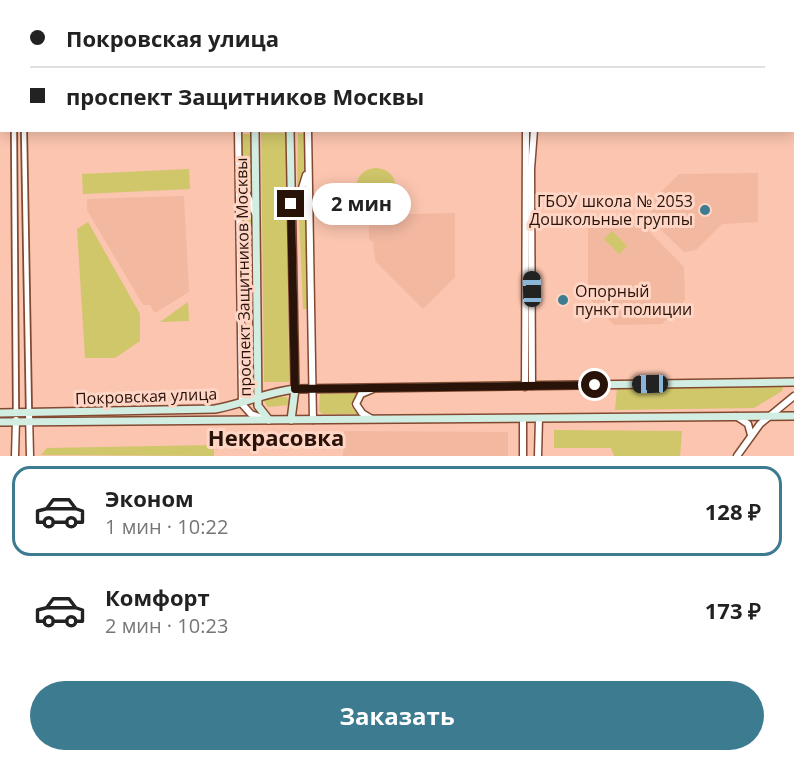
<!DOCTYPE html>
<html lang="ru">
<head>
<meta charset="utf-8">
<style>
  body { margin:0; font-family:"Open Sans",sans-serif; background:#f6f6f6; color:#222; height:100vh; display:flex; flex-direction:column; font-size:22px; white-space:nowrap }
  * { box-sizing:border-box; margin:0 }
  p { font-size:20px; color:#767676 }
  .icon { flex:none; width:33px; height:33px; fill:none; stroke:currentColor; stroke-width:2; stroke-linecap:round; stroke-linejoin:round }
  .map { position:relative; height:456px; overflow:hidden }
  .details { display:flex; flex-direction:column; background:#fff; flex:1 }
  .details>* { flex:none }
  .hud { position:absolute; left:0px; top:0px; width:795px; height:132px; box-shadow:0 3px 15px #0003; display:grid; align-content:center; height:132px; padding:0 30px; background:#fff }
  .end { position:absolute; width:27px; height:27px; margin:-14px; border:8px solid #291208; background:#fff; box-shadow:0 0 0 3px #fff }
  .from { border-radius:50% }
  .bubble { position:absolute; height:42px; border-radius:21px; background:#fff; box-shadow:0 3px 15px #0003; font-size:20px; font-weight:700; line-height:42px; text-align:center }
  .car { position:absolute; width:18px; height:36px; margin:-18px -9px; border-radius:8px; box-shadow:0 0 4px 2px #0007; background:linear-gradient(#222 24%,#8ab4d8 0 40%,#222 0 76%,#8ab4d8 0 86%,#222 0) }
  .hud b { display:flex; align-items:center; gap:21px; height:57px; font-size:22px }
  .hud b+b { border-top:2px solid #e0e0e0 }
  .hud i { width:15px; height:15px; background:#222 }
  ul { padding:10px 0 0; list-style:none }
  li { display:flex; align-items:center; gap:18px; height:90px; margin:0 12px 9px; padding:0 18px; border:3px solid transparent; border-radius:18px }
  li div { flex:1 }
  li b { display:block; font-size:22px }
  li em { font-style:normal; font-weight:700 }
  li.active { border-color:#3d7b91 }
  li>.icon { width:54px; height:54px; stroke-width:1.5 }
  .primary-button { display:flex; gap:12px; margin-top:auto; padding:12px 30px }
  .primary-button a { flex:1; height:69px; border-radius:36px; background:#3d7b91; color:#fff; font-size:24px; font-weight:700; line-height:69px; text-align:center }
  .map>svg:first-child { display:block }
  .built { fill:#f3b8a0 }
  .green { fill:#d0c66a }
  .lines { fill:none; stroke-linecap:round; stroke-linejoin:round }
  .minor-casing { stroke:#824931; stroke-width:8 }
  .tertiary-casing { stroke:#824931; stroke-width:9 }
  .secondary-casing { stroke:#824931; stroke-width:10 }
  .minor { stroke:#fff; stroke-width:4.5 }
  .tertiary { stroke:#fff; stroke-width:6 }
  .secondary { stroke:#d2ede1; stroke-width:7 }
  .route { stroke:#291208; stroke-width:8 }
  .poi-dot { fill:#3d7b91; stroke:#ffd6c5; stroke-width:2 }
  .labels { text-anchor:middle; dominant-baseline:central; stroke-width:6; stroke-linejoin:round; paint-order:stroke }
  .poi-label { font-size:16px; fill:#291208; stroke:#ffd6c5; text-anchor:end }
  .street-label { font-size:16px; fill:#291208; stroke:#ffd6c5 }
  .district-label { font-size:22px; font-weight:bold; fill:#291208; stroke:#ffd6c5 }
</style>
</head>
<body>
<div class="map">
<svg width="794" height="456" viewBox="0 0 794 456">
  <rect width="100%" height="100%" fill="#fbc5af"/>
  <!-- built -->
  <g class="built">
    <path d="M758 173V222L722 224 696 250 684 252 650 219 652 201 679 174Z"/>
    <path d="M184 196 189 292 155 313 150 305H143L87 210V199Z"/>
    <path d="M455 213V277L423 309 375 261 373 242 369 239V215Z"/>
    <path d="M588 219H637L684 267 685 300 662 324 614 325 588 297Z"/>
    <path d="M344 431 508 432V456H343Z"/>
  </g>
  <!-- green -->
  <g class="green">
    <path d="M649 0H794V111V2Z"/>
    <path d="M261 133H287L289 382H264Z"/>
    <path d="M298 133 305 134 306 172 297 192Z"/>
    <path d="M242 134H250L251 198 242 176Z"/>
    <circle cx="376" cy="188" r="20"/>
    <path d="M189 169 190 189 83 194 82 174Z"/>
    <path d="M241 187 252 216 253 293 250 308H244Z"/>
    <path d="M307 187 308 309H303L299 213Z"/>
    <path d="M88 222 140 314V341L115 358H85L77 229Z"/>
    <path d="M612 231 627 246 619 254 604 239Z"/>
    <path d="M188 302 189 321 160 322Z"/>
    <path d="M783 387 782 391 754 408 615 410 617 388Z"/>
    <path d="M357 393 351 406 358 414H323L319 411 320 394Z"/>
    <path d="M269 396 287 397 289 405 268 407 264 401Z"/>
    <path d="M554 430 682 431 680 456H614L611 448H554Z"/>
    <path d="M214 445V456L41 455 47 448Z"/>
  </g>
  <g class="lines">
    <defs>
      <g id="minor">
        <path d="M14 130 16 413"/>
        <path d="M24 130 29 413"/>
      </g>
      <g id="tertiary">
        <path d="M237 0V2"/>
        <path d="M307 0V2"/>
        <path d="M547 2V0"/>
        <path d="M556 2 557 0"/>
        <path d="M0 122H2"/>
        <path d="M238 130 242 404 251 414 262 418"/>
        <path d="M308 130 313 420"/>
        <path d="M240 178 255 213"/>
        <path d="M293 217 306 175"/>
        <path d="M532 386 531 169 534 130"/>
        <path d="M525 387 526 130"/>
        <path d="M29 413 30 456"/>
        <path d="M736 416 748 424 751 435"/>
        <path d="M372 419 362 413 356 404 361 394 373 389"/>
        <path d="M15 456 16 420"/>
        <path d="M523 456V418"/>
        <path d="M538 456 539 418"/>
        <path d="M737 456 760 424 794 396"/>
      </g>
      <g id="secondary">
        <path d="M289 0V2"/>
        <path d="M257 2V0"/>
        <path d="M255 130 258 406 269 420"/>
        <path d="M290 130 295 389 291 420"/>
        <path d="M0 413 215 409C243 404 267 392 295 389L794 382"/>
        <path d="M0 422 794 416"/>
      </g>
    </defs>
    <!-- minor casing -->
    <use href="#minor" class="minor-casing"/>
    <!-- tertiary casing -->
    <use href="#tertiary" class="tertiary-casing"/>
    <!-- secondary casing -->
    <use href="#secondary" class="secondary-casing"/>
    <!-- minor -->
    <use href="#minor" class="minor"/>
    <!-- tertiary -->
    <use href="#tertiary" class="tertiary"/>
    <!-- secondary -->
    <use href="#secondary" class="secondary"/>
  </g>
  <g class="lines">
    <!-- route -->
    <path class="route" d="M291 204 295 389 595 385"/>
  </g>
  <!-- markers -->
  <g class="poi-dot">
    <circle cx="705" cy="210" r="6"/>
    <circle cx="563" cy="300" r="6"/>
  </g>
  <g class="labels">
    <!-- poi labels -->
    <g class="poi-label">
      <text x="693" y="201">ГБОУ школа № 2053<tspan x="693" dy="18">Дошкольные группы</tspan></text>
      <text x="575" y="291" text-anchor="start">Опорный<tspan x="575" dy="18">пункт полиции</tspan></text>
    </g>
    <!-- street labels -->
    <g class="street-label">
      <text transform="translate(243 277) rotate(-91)">проспект Защитников Москвы</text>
      <text transform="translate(146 396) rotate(-2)">Покровская улица</text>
    </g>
    <!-- district labels -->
    <g class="district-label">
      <text x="276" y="437">Некрасовка</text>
    </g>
  </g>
</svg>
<i class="end from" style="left:595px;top:385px"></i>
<i class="end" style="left:291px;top:204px"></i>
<div class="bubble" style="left:312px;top:183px;width:99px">2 мин</div>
<i class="car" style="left:532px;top:289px;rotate:359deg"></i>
<i class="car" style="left:650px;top:384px;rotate:269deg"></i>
<div class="hud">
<b><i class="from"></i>Покровская улица</b>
<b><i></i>проспект Защитников Москвы</b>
</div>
</div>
<section class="details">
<ul>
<li class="active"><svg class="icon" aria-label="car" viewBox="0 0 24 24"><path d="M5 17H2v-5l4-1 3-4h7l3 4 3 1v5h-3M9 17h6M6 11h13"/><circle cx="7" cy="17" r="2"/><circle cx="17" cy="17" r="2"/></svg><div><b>Эконом</b><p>1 мин · 10:22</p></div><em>128 ₽</em></li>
<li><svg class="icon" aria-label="car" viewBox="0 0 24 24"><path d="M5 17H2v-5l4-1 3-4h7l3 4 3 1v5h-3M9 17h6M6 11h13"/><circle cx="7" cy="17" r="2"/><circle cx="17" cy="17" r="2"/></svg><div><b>Комфорт</b><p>2 мин · 10:23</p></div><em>173 ₽</em></li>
</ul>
<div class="primary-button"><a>Заказать</a></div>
</section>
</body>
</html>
